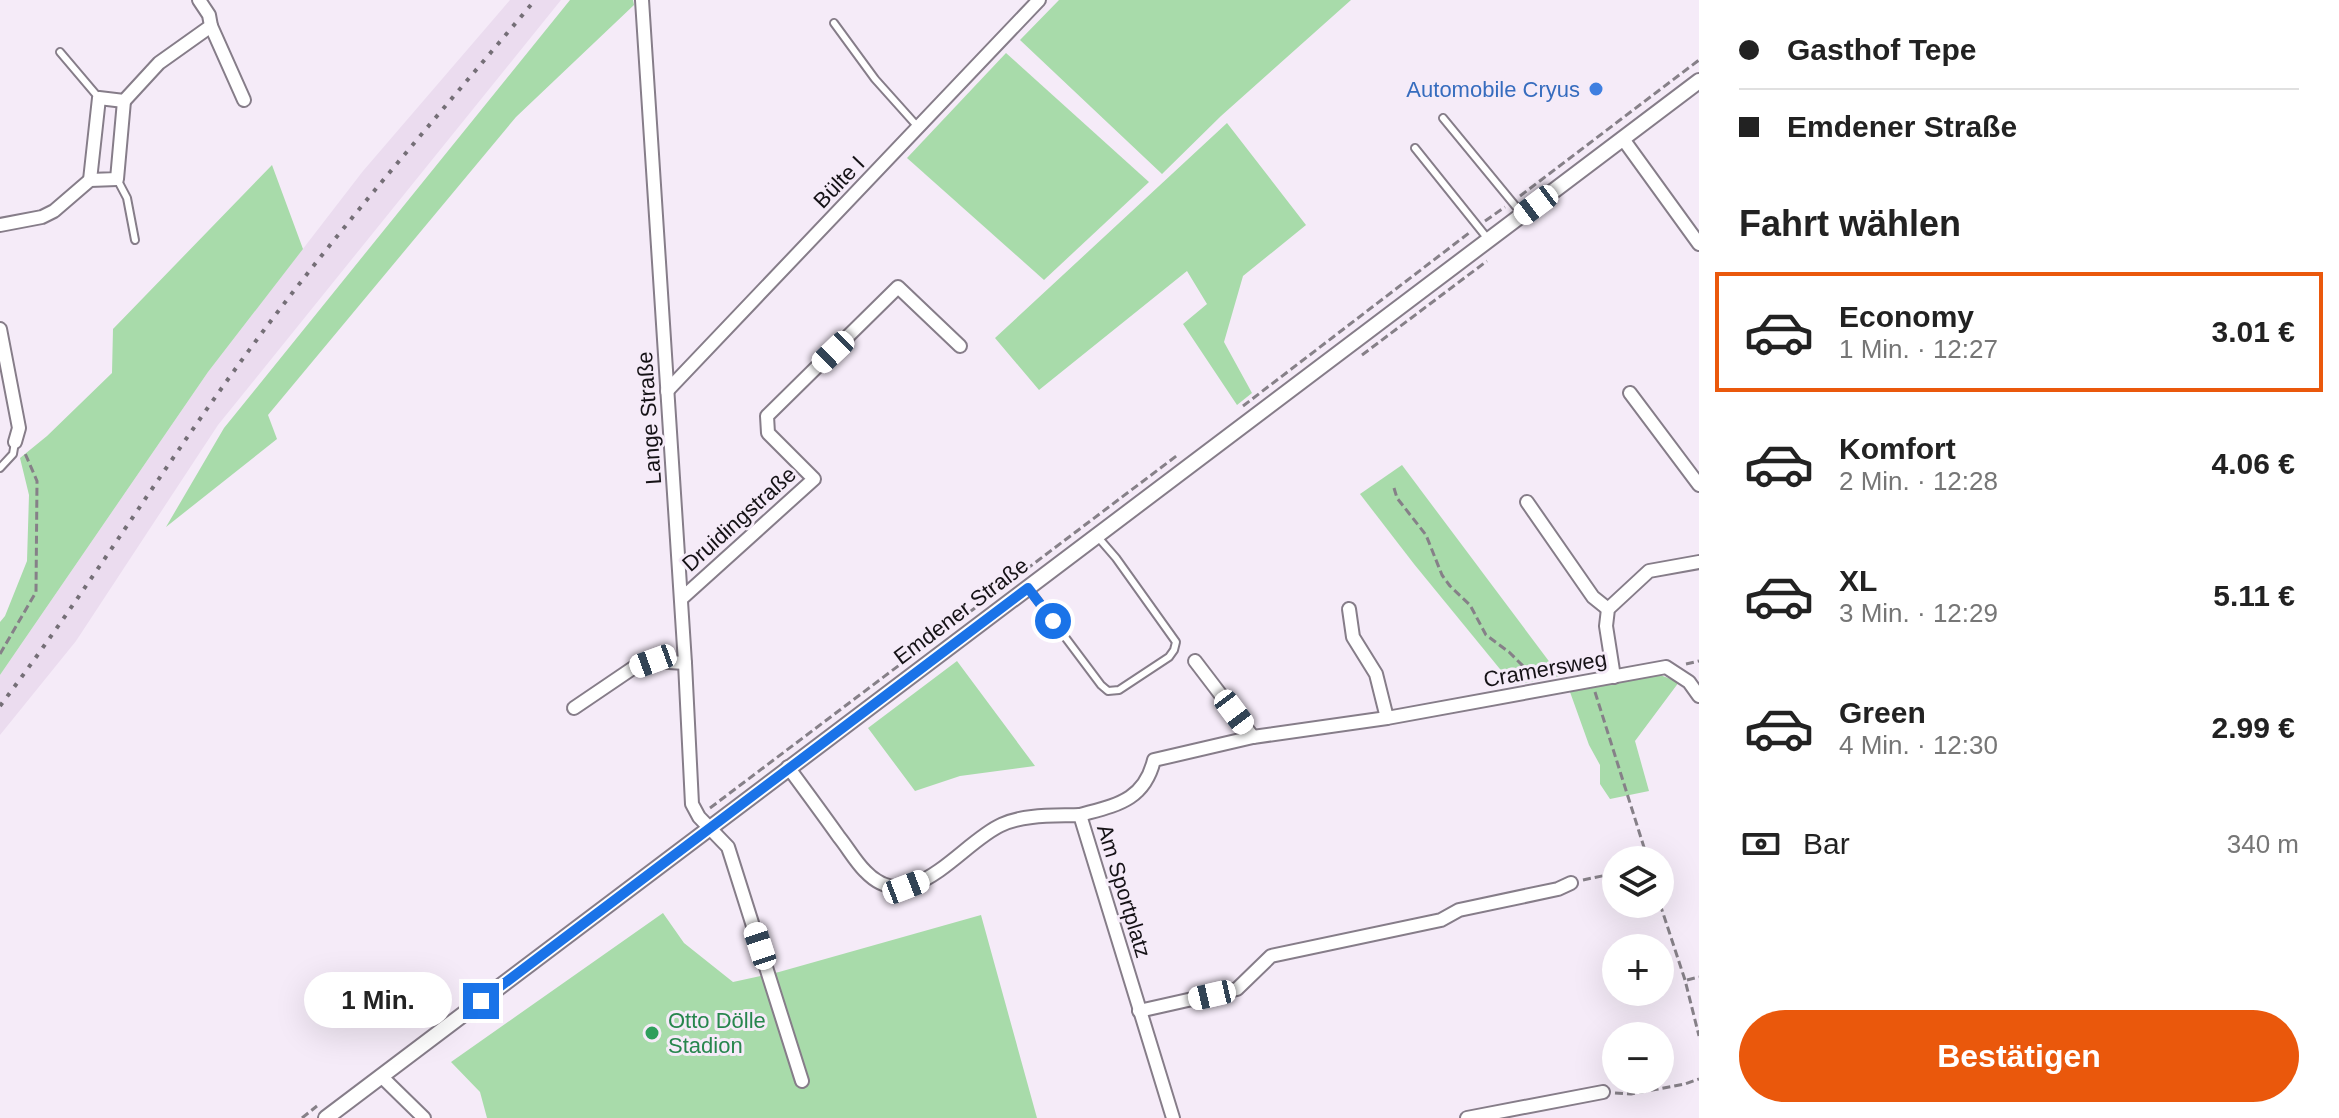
<!DOCTYPE html>
<html lang="de">
<head>
<meta charset="utf-8">
<style>
  body { margin:0; font-family:Helvetica,sans-serif; background:#f2f2f2; color:#222; height:100vh; display:flex; flex-direction:column; font-size:30px; white-space:nowrap }
  * { box-sizing:border-box; margin:0 }
  p { font-size:26px; color:#767676 }
  .icon { flex:none; width:44px; height:44px; fill:none; stroke:currentColor; stroke-width:2; stroke-linecap:round; stroke-linejoin:round }
  .map { position:relative; flex:1; overflow:hidden }
  .side { display:flex; flex-direction:column; background:#fff; width:640px }
  .side>* { flex:none }
  .top-card { display:grid; align-content:center; height:176px; padding:0 40px; background:#fff }
  .buttons { position:absolute; left:1602px; top:846px; display:grid; gap:16px }
  .buttons a { display:grid; place-items:center; width:72px; height:72px; border-radius:50%; background:#fff; box-shadow:0 8px 32px #0002; font-size:40px }
  .end { position:absolute; width:36px; height:36px; margin:-18px; border:10px solid #1a73e8; background:#fff; box-shadow:0 0 0 4px #fff }
  .from { border-radius:50% }
  .bubble { position:absolute; height:56px; border-radius:28px; background:#fff; box-shadow:0 8px 32px #0002; font-size:26px; font-weight:600; line-height:56px; text-align:center }
  .car { position:absolute; width:24px; height:48px; margin:-24px -12px; border-radius:10px; box-shadow:0 0 6px 2px #0007; background:linear-gradient(#fff 24%,#345 0 40%,#fff 0 76%,#345 0 86%,#fff 0) }
  .top-card b { display:flex; align-items:center; gap:28px; height:76px; font-size:30px }
  .top-card b+b { border-top:2px solid #e0e0e0 }
  .top-card i { width:20px; height:20px; background:#222 }
  ul { padding:0; list-style:none }
  li { display:flex; align-items:center; gap:24px; height:120px; margin:0 16px 12px; padding:0 24px; border:4px solid transparent; border-radius:0px }
  li div { flex:1 }
  li b { display:block; font-size:30px }
  li em { font-style:normal; font-weight:600 }
  li.current { border-color:#ea580c }
  li>.icon { width:72px; height:72px; stroke-width:1.5 }
  h2 { padding:0 40px; font-size:36px; line-height:96px }
  .pay { display:flex; align-items:center; gap:20px; height:88px; padding:0 40px; font-size:30px }
  .pay p { margin-inline-start:auto }
  .cta { display:flex; gap:16px; margin-top:auto; padding:16px 40px }
  .cta a { flex:1; height:92px; border-radius:48px; background:#ea580c; color:#fff; font-size:32px; font-weight:600; line-height:92px; text-align:center }
  main { display:flex; flex:1; min-height:0 }
  .map>svg:first-child { display:block }
  .built { fill:#ebdcef }
  .green { fill:#a8dbaa }
  .lines { fill:none; stroke-linecap:round; stroke-linejoin:round }
  .service-casing { stroke:#867d89; stroke-width:10 }
  .minor-casing { stroke:#867d89; stroke-width:16 }
  .tertiary-casing { stroke:#867d89; stroke-width:18 }
  .path { stroke:#868088; stroke-width:3; stroke-dasharray:8 4; stroke-linecap:butt }
  .service { stroke:#fff; stroke-width:6 }
  .minor { stroke:#fff; stroke-width:12 }
  .tertiary { stroke:#fff; stroke-width:14 }
  .rail { stroke:#746e76; stroke-width:4; stroke-dasharray:4 8; stroke-linecap:butt }
  .route { stroke:#1a73e8; stroke-width:10 }
  .shop-dot { fill:#3f7fe0; stroke:#f5ebf8; stroke-width:3 }
  .leisure-dot { fill:#2e9e5b; stroke:#f5ebf8; stroke-width:3 }
  .labels { text-anchor:middle; dominant-baseline:central; stroke-width:6; stroke-linejoin:round; paint-order:stroke }
  .shop-label { font-size:22px; fill:#366cbe; stroke:#f5ebf8; text-anchor:end }
  .street-label { font-size:22px; fill:#151216; stroke:#f5ebf8 }
  .leisure-label { font-size:22px; fill:#27864d; stroke:#f5ebf8; text-anchor:start }
</style>
</head>
<body>
<main>
<div class="map">
<svg width="1699" height="1118" viewBox="0 0 1699 1118">
  <rect width="100%" height="100%" fill="#f5ebf8"/>
  <!-- built -->
  <path class="built" d="M510 0H561L218 425 76 641 0 735V675L208 372 363 171Z"/>
  <!-- green -->
  <g class="green">
    <path d="M570 0H633L634 5 516 117 268 415 277 439 166 527 224 428Z"/>
    <path d="M1059 0H1351L1221 116 1162 174 1020 40Z"/>
    <path d="M1006 53 1149 182 1044 280 907 158Z"/>
    <path d="M1227 123 1306 225 1243 276 1224 342 1252 393 1237 405 1183 324 1207 304 1187 271 1039 390 995 338Z"/>
    <path d="M272 165 303 249 208 372 0 675V622L5 616 27 561 29 495 20 458 47 436 112 373 113 329Z"/>
    <path d="M1402 465 1560 676 1513 685 1414 564 1360 494Z"/>
    <path d="M957 661 1035 766 960 776 915 791 868 728Z"/>
    <path d="M1660 675 1679 682 1635 741 1649 791 1610 799 1600 784V765L1589 745 1570 692Z"/>
    <path d="M663 913 684 943 733 982 779 972 981 915 1037 1118H487L480 1092 451 1062Z"/>
  </g>
  <g class="lines">
    <defs>
      <g id="service">
        <path d="M834 23 875 79 918 127"/>
        <path d="M60 52 99 98"/>
        <path d="M1443 118 1522 214"/>
        <path d="M1415 148 1488 239"/>
        <path d="M117 179 127 198 135 240"/>
        <path d="M0 468 13 454 15 442"/>
        <path d="M1029 589 1101 685 1108 691 1119 690 1169 657 1174 650 1176 642 1116 558 1097 536"/>
      </g>
      <g id="minor">
        <path d="M642 0 685 663 692 804 699 817 728 847 802 1081"/>
        <path d="M211 26 244 100"/>
        <path d="M1623 139 1699 244"/>
        <path d="M90 180 99 98 124 101 159 63 211 26 209 15 199 0"/>
        <path d="M0 225 42 217 54 211 90 180 117 179 124 101"/>
        <path d="M0 329 19 428 15 442"/>
        <path d="M667 391 1039 0"/>
        <path d="M1630 393 1699 485"/>
        <path d="M1527 502 1593 597 1608 609"/>
        <path d="M681 599 814 479 768 433 767 416 898 287 960 346"/>
        <path d="M1349 609 1353 637 1376 674 1387 718"/>
        <path d="M1195 661 1253 737"/>
        <path d="M1614 677 1606 626 1608 609 1649 571 1699 562"/>
        <path d="M574 708 633 668 653 661 685 663"/>
        <path d="M788 767C805 790 822 813 839 837 848 848 855 861 865 871 911 920 961 843 1001 825 1024 814 1055 816 1080 815L1173 1118"/>
        <path d="M1080 815C1116 805 1144 801 1154 760L1253 737 1387 718 1666 667 1689 682 1699 696"/>
        <path d="M1139 1011 1237 989 1271 956 1441 920 1459 910 1558 889 1571 883"/>
        <path d="M381 1076 424 1118"/>
        <path d="M1467 1118 1603 1092"/>
      </g>
      <path id="tertiary" d="M326 1118 1699 81"/>
    </defs>
    <!-- service casing -->
    <use href="#service" class="service-casing"/>
    <!-- minor casing -->
    <use href="#minor" class="minor-casing"/>
    <!-- tertiary casing -->
    <use href="#tertiary" class="tertiary-casing"/>
    <!-- path -->
    <g class="path">
      <path d="M1520 196 1699 60"/>
      <path d="M1485 221 1505 207"/>
      <path d="M1362 355 1487 261"/>
      <path d="M1243 406 1469 233"/>
      <path d="M1394 488 1397 498 1426 535 1442 575 1450 586 1470 605 1486 635 1509 652 1536 679"/>
      <path d="M0 654 36 592 37 481 24 451"/>
      <path d="M1686 664 1699 661"/>
      <path d="M1595 692 1648 860"/>
      <path d="M710 808 1179 454"/>
      <path d="M1583 880 1616 873"/>
      <path d="M1660 904 1685 980 1699 1036"/>
      <path d="M1687 980 1699 977"/>
      <path d="M1615 1093 1631 1094 1685 1084 1699 1079"/>
      <path d="M302 1118 317 1106"/>
    </g>
    <!-- service -->
    <use href="#service" class="service"/>
    <!-- minor -->
    <use href="#minor" class="minor"/>
    <!-- tertiary -->
    <use href="#tertiary" class="tertiary"/>
    <!-- rail -->
    <path class="rail" d="M0 706C87 591 162 469 247 353 337 230 438 116 535 0"/>
  </g>
  <g class="lines">
    <!-- route -->
    <path class="route" d="M481 1001 1028 588 1053 621"/>
  </g>
  <!-- markers -->
  <circle class="shop-dot" cx="1596" cy="89" r="8"/>
  <circle class="leisure-dot" cx="652" cy="1033" r="8"/>
  <g class="labels">
    <!-- shop labels -->
    <g class="shop-label">
      <text x="1580" y="89">Automobile Cryus</text>
    </g>
    <!-- street labels -->
    <g class="street-label">
      <text transform="translate(839 182) rotate(-46)">Bülte I</text>
      <text transform="translate(649 418) rotate(-94)">Lange Straße</text>
      <text transform="translate(739 519) rotate(-42)">Druidingstraße</text>
      <text transform="translate(961 611) rotate(-37)">Emdener Straße</text>
      <text transform="translate(1545 669) rotate(-10)">Cramersweg</text>
      <text transform="translate(1124 891) rotate(73)">Am Sportplatz</text>
    </g>
    <!-- leisure labels -->
    <g class="leisure-label">
      <text x="668" y="1020">Otto Dölle<tspan x="668" dy="25">Stadion</tspan></text>
    </g>
  </g>
</svg>
<div class="buttons">
<a><svg class="icon" aria-label="layers" viewBox="0 0 24 24"><path d="M12 4l9 5-9 5-9-5zM3 14l9 5 9-5"/></svg></a>
<a>+</a>
<a>−</a>
</div>
<i class="end from" style="left:1053px;top:621px"></i>
<i class="end" style="left:481px;top:1001px"></i>
<div class="bubble" style="left:304px;top:972px;width:148px">1 Min.</div>
<i class="car" style="left:1536px;top:205px;rotate:233deg"></i>
<i class="car" style="left:833px;top:352px;rotate:226deg"></i>
<i class="car" style="left:653px;top:661px;rotate:250deg"></i>
<i class="car" style="left:1234px;top:712px;rotate:143deg"></i>
<i class="car" style="left:906px;top:887px;rotate:69deg"></i>
<i class="car" style="left:760px;top:946px;rotate:342deg"></i>
<i class="car" style="left:1212px;top:995px;rotate:257deg"></i>
</div>
<section class="side">
<div class="top-card">
<b><i class="from"></i>Gasthof Tepe</b>
<b><i></i>Emdener Straße</b>
</div>
<h2>Fahrt wählen</h2>
<ul>
<li class="current"><svg class="icon" aria-label="car" viewBox="0 0 24 24"><path d="M5 17H2v-5l4-1 3-4h7l3 4 3 1v5h-3M9 17h6M6 11h13"/><circle cx="7" cy="17" r="2"/><circle cx="17" cy="17" r="2"/></svg><div><b>Economy</b><p>1 Min. · 12:27</p></div><em>3.01 €</em></li>
<li><svg class="icon" aria-label="car" viewBox="0 0 24 24"><path d="M5 17H2v-5l4-1 3-4h7l3 4 3 1v5h-3M9 17h6M6 11h13"/><circle cx="7" cy="17" r="2"/><circle cx="17" cy="17" r="2"/></svg><div><b>Komfort</b><p>2 Min. · 12:28</p></div><em>4.06 €</em></li>
<li><svg class="icon" aria-label="car" viewBox="0 0 24 24"><path d="M5 17H2v-5l4-1 3-4h7l3 4 3 1v5h-3M9 17h6M6 11h13"/><circle cx="7" cy="17" r="2"/><circle cx="17" cy="17" r="2"/></svg><div><b>XL</b><p>3 Min. · 12:29</p></div><em>5.11 €</em></li>
<li><svg class="icon" aria-label="car" viewBox="0 0 24 24"><path d="M5 17H2v-5l4-1 3-4h7l3 4 3 1v5h-3M9 17h6M6 11h13"/><circle cx="7" cy="17" r="2"/><circle cx="17" cy="17" r="2"/></svg><div><b>Green</b><p>4 Min. · 12:30</p></div><em>2.99 €</em></li>
</ul>
<div class="pay"><svg class="icon" aria-label="cash" viewBox="0 0 24 24"><path d="M3 7h18v10H3z"/><circle cx="12" cy="12" r="2"/></svg>Bar<p>340 m</p></div>
<div class="cta"><a>Bestätigen</a></div>
</section>
</main>
</body>
</html>
